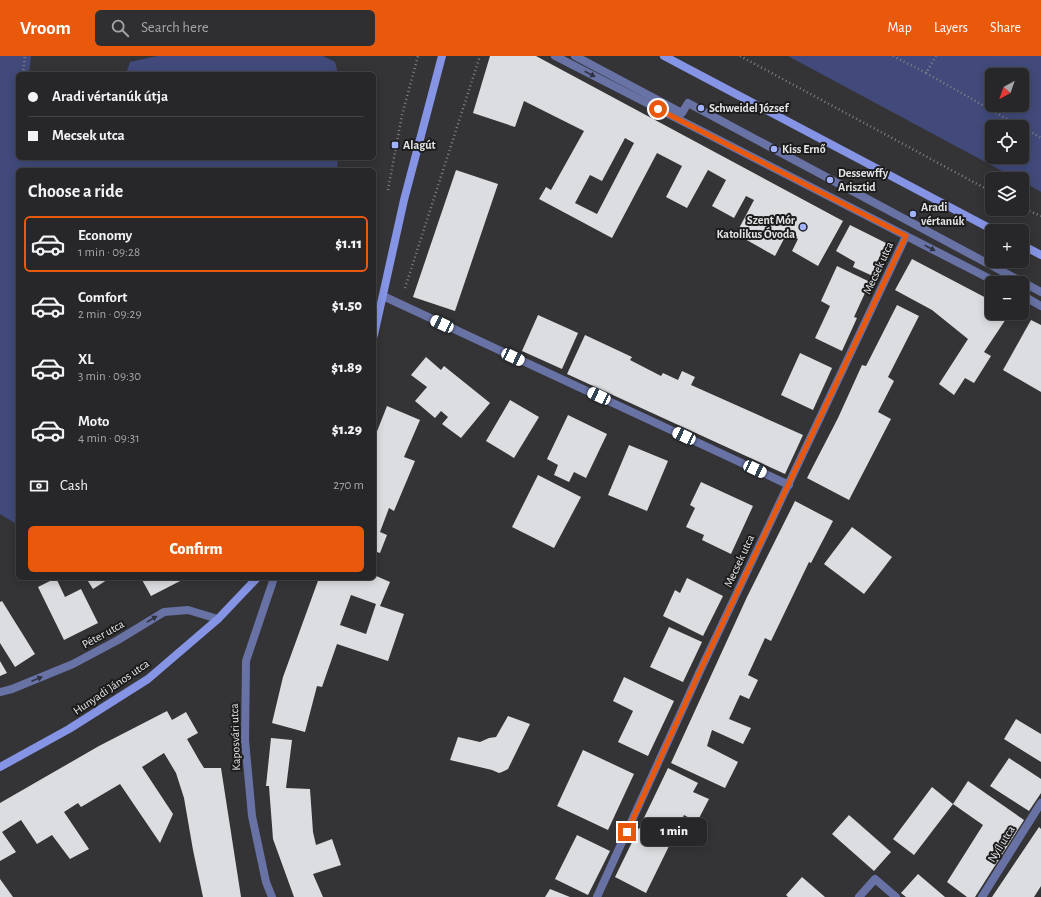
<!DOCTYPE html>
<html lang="en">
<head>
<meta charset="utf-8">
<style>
  body { margin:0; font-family:"Alegreya Sans",sans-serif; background:#2f2f31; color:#f1f3f6; height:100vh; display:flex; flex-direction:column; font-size:15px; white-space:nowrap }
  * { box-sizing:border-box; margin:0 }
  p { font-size:13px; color:#a4a5a8 }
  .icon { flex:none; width:22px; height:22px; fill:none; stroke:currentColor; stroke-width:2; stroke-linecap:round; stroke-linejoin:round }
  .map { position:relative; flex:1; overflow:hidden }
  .panel { position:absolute; left:16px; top:112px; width:360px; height:412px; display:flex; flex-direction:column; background:#272729; border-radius:6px; box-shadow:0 2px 10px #0003,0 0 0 1px #434446 }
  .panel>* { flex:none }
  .guide { position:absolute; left:16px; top:16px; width:360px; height:88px; border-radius:6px; box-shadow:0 2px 10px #0003,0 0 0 1px #434446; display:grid; align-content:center; height:88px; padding:0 12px; background:#272729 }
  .needle { width:26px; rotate:220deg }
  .fabs { position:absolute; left:985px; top:12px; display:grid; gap:8px }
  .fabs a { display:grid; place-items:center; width:44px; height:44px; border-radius:6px; background:#272729; box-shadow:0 2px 10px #0003,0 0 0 1px #434446; font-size:20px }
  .end { position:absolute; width:18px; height:18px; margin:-9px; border:5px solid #ea580c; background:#fff; box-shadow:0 0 0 2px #fff }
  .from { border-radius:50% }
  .bubble { position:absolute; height:28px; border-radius:6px; background:#272729; box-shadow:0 2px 10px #0003,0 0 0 1px #434446; font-size:13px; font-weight:800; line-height:28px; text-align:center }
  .car { position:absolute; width:12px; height:24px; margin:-12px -6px; border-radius:5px; box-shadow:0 0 3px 1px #0007; background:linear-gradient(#fff 24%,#345 0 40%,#fff 0 76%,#345 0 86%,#fff 0) }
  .guide b { display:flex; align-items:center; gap:14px; height:38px; font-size:15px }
  .guide b+b { border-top:1px solid #434446 }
  .guide i { width:10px; height:10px; background:#f1f3f6 }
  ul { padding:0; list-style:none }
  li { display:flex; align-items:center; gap:12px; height:56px; margin:0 8px 6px; padding:0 4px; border:2px solid transparent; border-radius:6px }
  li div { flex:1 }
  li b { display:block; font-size:15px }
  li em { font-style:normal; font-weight:800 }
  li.current { border-color:#ea580c }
  li>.icon { width:36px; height:36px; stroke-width:1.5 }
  h2 { padding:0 12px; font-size:18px; line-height:48px }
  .pay { display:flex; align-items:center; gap:10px; height:44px; padding:0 12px; font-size:15px }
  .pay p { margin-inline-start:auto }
  .cta { display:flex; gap:8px; margin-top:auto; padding:8px 12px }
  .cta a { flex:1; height:46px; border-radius:6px; background:#ea580c; color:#fff; font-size:16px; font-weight:800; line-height:46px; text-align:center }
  header { display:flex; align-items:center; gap:24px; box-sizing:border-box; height:56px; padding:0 20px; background:#ea580c; color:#fff }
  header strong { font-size:19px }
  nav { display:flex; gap:22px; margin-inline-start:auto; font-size:14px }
  .search { width:280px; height:36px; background:#2f2f31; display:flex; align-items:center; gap:10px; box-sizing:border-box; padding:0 14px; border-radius:6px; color:#a4a5a8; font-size:15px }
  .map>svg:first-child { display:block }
  .green { fill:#414a7a; fill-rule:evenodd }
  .building { fill:#dcdde0; fill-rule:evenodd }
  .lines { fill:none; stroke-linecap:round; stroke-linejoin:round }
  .path { stroke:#838386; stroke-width:2.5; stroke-dasharray:1 3; stroke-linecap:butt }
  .street { stroke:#6872a5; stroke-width:8 }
  .secondary { stroke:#8594e4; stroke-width:8 }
  .oneway { fill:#2f323f }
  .route { stroke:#ea580c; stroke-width:5 }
  .poi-dot { fill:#a3b2fd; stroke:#1c1c1d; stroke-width:1.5 }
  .labels { text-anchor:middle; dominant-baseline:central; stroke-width:4; stroke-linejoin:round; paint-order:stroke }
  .poi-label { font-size:12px; font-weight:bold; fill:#e2e3e5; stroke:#1c1c1d; text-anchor:start }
  .street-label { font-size:12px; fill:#e2e3e5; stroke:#1c1c1d }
</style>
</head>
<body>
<header>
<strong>Vroom</strong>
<div class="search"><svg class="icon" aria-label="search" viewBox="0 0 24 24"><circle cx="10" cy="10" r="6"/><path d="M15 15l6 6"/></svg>Search here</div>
<nav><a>Map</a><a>Layers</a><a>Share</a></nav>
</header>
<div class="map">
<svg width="1041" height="841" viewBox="0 0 1041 841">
  <rect width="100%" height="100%" fill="#343437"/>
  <!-- green -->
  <g class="green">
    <path d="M0 0H31L29 18H18V102H338L337 114H18V469L0 458Z"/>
    <path d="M157 0H323L335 6 338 18H126L130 6Z"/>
    <path d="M788 0H1041V136L1022 125V123H1017ZM992 19H1022V49H992ZM992 71H1022V101H992Z"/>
  </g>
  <!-- building -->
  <g class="building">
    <path d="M490 0H536L843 165 818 210 792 195 798 183 787 177 775 200 736 178 754 144 746 140 734 162 712 150 726 124 708 114 687 152 666 141 682 110 657 97 612 182 539 143 546 131 551 134 584 75 524 45 515 71 473 57ZM625 82 634 87 597 158 575 147 590 119 602 125Z"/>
    <path d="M456 114 498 128 455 255 413 241Z"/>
    <path d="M850 169 886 187 888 193 875 221 853 211 855 206 836 195Z"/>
    <path d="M912 203 992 245V257H1010L984 296 991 300 974 327 965 322 954 339 939 328 968 283 932 254 895 234Z"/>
    <path d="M837 210 870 226 854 261 857 262 842 295 815 282 830 250 821 245Z"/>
    <path d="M897 249 919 260 888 321 894 325 878 356 891 363 849 444 807 422 838 362 862 309 866 310Z"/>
    <path d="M538 259 578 277 562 313 522 295Z"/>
    <path d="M1031 264 1041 269V336L1003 314Z"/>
    <path d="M585 279 632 301 630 304 661 320 663 317 678 324 682 315 695 321 691 329 803 379 785 418 567 318Z"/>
    <path d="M800 297 832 312 813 354 781 339Z"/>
    <path d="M426 301 441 314 444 310 490 347 461 382 442 368 448 361 441 355 435 362 415 345 427 331 411 319Z"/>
    <path d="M510 344 539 361 514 402 486 385Z"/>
    <path d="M387 350 420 364 404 401 415 405 394 455 389 452 380 476 387 479 380 497 374 495V383Z"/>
    <path d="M568 359 607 378 586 422 574 416 569 426 554 419 558 409 547 403Z"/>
    <path d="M629 389 668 405 647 455 608 439Z"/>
    <path d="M538 419 581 441 554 492 512 471Z"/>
    <path d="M701 426 753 450 731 498 702 484 704 479 686 471 695 452 690 449Z"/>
    <path d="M795 445 833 465 811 507 809 506 771 585 765 582 748 619 758 624 749 643 740 639 729 663 751 672 743 688 712 674 707 690 738 706 725 732 671 707 747 541Z"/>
    <path d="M852 471 892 501 864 538 824 508Z"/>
    <path d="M374 519 390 526 380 550 404 558 388 605 337 588 322 631 317 630 305 676 272 667 283 621 319 522H374ZM351 539 376 548 366 578 340 569Z"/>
    <path d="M56 522 65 541 81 533 98 567 64 584 38 531Z"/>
    <path d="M86 522H110L93 533Z"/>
    <path d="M141 522H186L151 540Z"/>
    <path d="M687 522 723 540 703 580 663 560 675 534 680 537Z"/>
    <path d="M2 545 35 598 15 611 0 587V546Z"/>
    <path d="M669 571 702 586 683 626 650 611Z"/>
    <path d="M0 605 7 617 0 620Z"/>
    <path d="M624 621 674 645 648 700 618 686 633 655 613 645Z"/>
    <path d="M167 655 172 664 186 656 198 677 187 683 199 704 204 712H221L241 841H203L193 794 184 742 176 717 164 697 142 711 173 758 160 787 120 728 81 751 78 747 64 756 89 793 70 803 52 779 37 788 21 764 2 776 16 796 0 805V747L99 690Z"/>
    <path d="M508 660 530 668 508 713 502 716 499 717 492 714 450 704 458 681 480 686 489 682 496 681Z"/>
    <path d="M1016 663 1041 678V706L1004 683Z"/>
    <path d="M271 682 292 684 286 732 310 733 313 776 316 789 332 783 341 809 313 818 323 841H294L273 783 269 730H266Z"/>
    <path d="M583 694 634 718 608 774 557 750Z"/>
    <path d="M1009 702 1041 723V737L1029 755 990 730Z"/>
    <path d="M668 712 698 727 693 736 709 743 697 766 684 759 673 781 642 766Z"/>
    <path d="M968 725 1024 764 975 841H967L947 826 983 769 953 748 914 799 893 783 932 731 953 748Z"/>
    <path d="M849 759 891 796 874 815 832 778Z"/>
    <path d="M1039 771 1041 773V830L1034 841H992Z"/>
    <path d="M639 772 670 788 646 837 615 821Z"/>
    <path d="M577 779 610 795 588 839 555 823Z"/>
    <path d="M918 818 945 841H906L901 837Z"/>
    <path d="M802 821 825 841H788L786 839Z"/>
    <path d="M0 823 13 841H0Z"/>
    <path d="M550 833 570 841H545Z"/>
  </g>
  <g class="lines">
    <!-- path -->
    <g class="path">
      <path d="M740 0 992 136"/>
      <path d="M893 0 926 17 936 0"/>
      <path d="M926 17 1021 71"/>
      <path d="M23 18 25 0"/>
      <path d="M1022 71 1041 82"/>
      <path d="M53 102H60"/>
      <path d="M388 134 402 59 418 0"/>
      <path d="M1022 152 1041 160"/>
      <path d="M405 232 480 0"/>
    </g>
    <!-- street -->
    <g class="street">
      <path d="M555 0 998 227"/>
      <path d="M575 0 682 57 688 47 1041 236"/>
      <path d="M1022 239 1041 250"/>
      <path d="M383 240 789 429"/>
      <path d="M0 636 12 633 73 608 118 584 164 556 188 554 218 563"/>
      <path d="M272 841 266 826 252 760 245 684 246 605 274 522"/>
      <path d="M597 841 699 617 906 180"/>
      <path d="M859 841 875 823 896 841"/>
      <path d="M982 841 1041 747"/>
    </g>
    <!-- secondary -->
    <g class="secondary">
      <path d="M664 0 995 175"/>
      <path d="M1022 189 1041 199"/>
      <path d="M374 279 404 144 442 0"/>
      <path d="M0 711 69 673 148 623 218 563 257 522"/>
    </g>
  </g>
  <!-- one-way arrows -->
  <defs><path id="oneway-solid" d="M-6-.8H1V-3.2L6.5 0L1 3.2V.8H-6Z"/></defs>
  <g class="oneway">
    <use href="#oneway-solid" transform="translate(590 18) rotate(27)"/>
    <use href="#oneway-solid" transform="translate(930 192) rotate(27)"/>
    <use href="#oneway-solid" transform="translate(152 563) rotate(-31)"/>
    <use href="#oneway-solid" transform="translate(37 623) rotate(-22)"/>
  </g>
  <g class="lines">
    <!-- route -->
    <path class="route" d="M627 776 699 617 906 180 658 53"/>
  </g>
  <!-- markers -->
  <g class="poi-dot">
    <circle cx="701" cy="52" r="4"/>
    <rect x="391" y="85" width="8" height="8" rx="2"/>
    <circle cx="774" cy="93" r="4"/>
    <circle cx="830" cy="124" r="4"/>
    <circle cx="913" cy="158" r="4"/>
    <circle cx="803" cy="171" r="4"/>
  </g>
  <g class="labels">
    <!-- poi labels -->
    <g class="poi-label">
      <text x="709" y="52">Schweidel József</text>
      <text x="403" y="89">Alagút</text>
      <text x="782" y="93">Kiss Ernő</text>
      <text x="838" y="117">Dessewffy<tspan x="838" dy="14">Arisztid</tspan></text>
      <text x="921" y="151">Aradi<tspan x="921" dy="14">vértanúk</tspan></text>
      <text x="795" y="164" text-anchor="end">Szent Mór<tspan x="795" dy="14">Katolikus Óvoda</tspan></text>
    </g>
    <!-- street labels -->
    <g class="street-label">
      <text transform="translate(878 212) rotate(-65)">Mecsek utca</text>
      <text transform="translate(739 505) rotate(-65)">Mecsek utca</text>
      <text transform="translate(103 578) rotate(-29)">Péter utca</text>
      <text transform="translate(111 631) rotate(-34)">Hunyadi János utca</text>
      <text transform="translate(235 681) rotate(-92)">Kaposvári utca</text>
      <text transform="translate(1001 788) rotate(-58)">Nyíl utca</text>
    </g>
  </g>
</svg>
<div class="fabs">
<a><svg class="needle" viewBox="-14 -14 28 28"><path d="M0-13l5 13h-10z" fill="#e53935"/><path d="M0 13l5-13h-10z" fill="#a4a5a8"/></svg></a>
<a><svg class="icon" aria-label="locate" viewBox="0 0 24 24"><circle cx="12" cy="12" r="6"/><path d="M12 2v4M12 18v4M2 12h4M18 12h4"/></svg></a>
<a><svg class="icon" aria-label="layers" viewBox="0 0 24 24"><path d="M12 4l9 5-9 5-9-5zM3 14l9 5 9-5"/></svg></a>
<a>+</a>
<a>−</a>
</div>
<i class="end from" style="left:658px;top:53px"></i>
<i class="end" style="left:627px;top:776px"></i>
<div class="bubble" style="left:641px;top:762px;width:66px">1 min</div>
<i class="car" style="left:442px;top:268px;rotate:295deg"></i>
<i class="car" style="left:513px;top:301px;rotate:115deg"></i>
<i class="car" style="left:599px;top:340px;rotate:295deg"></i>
<i class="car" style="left:684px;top:380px;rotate:295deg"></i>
<i class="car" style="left:755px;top:413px;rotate:115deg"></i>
<div class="guide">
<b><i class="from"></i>Aradi vértanúk útja</b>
<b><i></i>Mecsek utca</b>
</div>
<section class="panel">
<h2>Choose a ride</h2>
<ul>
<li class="current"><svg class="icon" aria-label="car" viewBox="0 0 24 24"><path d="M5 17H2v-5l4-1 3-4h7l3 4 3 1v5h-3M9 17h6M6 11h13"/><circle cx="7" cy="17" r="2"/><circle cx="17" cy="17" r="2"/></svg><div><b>Economy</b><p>1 min · 09:28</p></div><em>$1.11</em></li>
<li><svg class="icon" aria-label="car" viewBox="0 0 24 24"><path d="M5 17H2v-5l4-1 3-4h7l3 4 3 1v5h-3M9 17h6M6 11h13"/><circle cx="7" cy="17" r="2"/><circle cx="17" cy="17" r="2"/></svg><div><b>Comfort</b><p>2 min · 09:29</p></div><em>$1.50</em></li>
<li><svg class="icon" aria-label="car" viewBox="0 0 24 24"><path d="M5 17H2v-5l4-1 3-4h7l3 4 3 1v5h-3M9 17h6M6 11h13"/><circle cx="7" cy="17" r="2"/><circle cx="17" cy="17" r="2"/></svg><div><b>XL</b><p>3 min · 09:30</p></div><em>$1.89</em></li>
<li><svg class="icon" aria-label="car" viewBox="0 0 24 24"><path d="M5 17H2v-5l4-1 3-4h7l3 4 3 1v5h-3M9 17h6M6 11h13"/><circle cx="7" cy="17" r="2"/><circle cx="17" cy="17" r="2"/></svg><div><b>Moto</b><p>4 min · 09:31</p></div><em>$1.29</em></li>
</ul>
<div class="pay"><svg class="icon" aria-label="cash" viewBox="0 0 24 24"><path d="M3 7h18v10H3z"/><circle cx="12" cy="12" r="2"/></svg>Cash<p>270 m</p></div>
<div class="cta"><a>Confirm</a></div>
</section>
</div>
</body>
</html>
